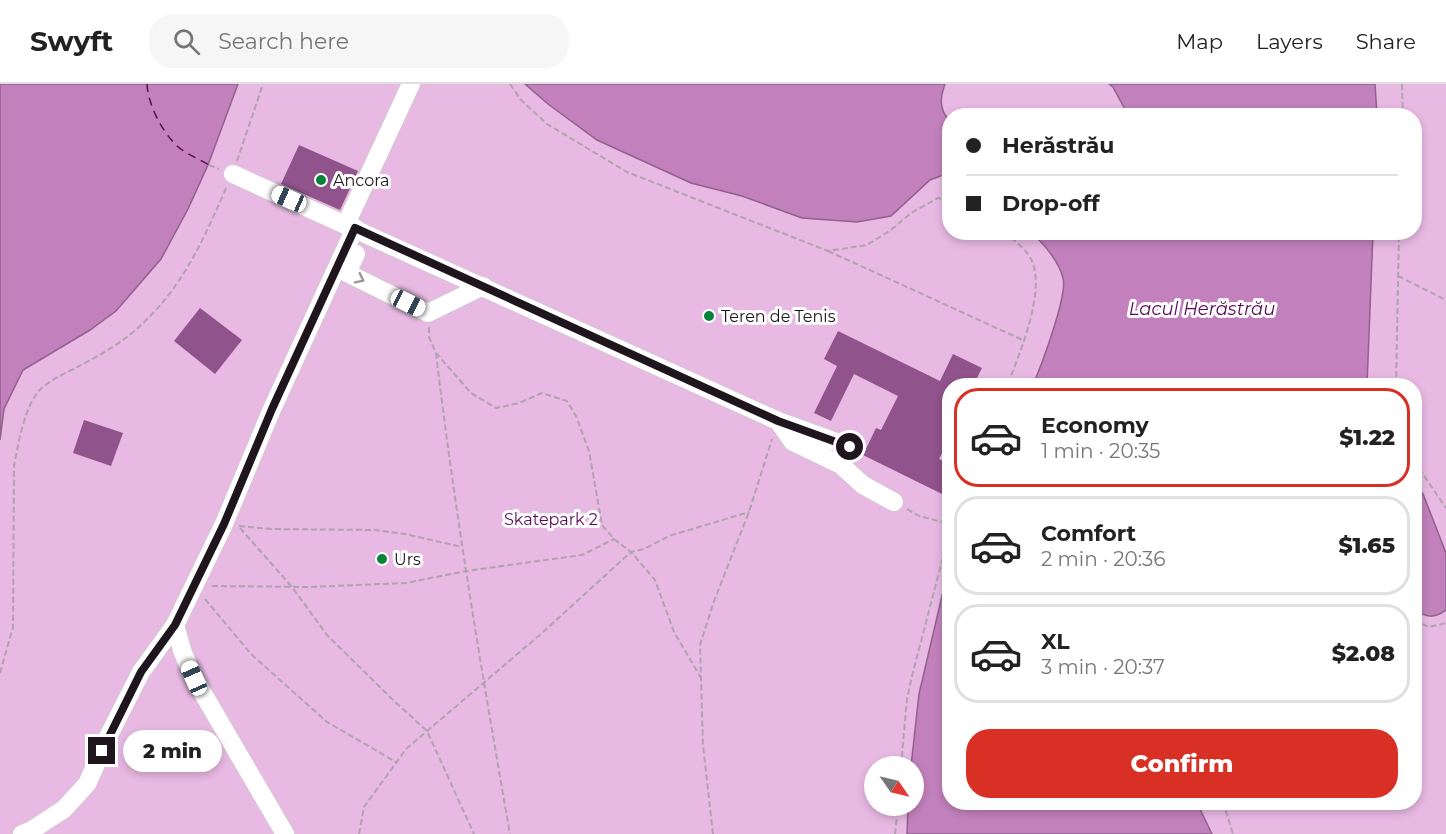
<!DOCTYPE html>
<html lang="en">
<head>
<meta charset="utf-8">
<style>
  body { margin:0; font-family:Montserrat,sans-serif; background:#f6f6f6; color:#222; height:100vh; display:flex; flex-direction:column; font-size:22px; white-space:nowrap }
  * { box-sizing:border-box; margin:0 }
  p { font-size:20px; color:#767676 }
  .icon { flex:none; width:33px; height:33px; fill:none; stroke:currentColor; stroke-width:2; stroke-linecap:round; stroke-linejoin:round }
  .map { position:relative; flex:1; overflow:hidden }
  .drawer { position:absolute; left:942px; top:294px; width:480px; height:432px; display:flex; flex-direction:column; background:#fff; border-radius:24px; box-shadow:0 3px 9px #0003 }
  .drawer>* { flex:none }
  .top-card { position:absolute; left:942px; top:24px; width:480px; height:132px; border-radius:24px; box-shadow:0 3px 9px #0003; display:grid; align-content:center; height:132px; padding:0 24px; background:#fff }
  .needle { width:39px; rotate:124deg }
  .buttons { position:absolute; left:864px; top:672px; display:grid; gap:12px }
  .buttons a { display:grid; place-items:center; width:60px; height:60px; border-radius:50%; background:#fff; box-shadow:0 3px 9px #0003; font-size:30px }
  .end { position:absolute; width:27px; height:27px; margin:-14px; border:8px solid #1e151d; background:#fff; box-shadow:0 0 0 3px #fff }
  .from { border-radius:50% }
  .bubble { position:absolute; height:42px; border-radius:21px; background:#fff; box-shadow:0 3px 9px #0003; font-size:20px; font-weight:800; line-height:42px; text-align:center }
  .car { position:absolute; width:18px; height:36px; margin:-18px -9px; border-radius:8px; box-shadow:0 0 4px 2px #0007; background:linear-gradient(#fff 24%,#345 0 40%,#fff 0 76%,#345 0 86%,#fff 0) }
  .top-card b { display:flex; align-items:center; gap:21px; height:57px; font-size:22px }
  .top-card b+b { border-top:2px solid #e0e0e0 }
  .top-card i { width:15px; height:15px; background:#222 }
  ul { padding:10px 0 0; list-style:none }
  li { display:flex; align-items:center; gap:18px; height:99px; margin:0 12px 9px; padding:0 12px; border:3px solid #e0e0e0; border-radius:24px }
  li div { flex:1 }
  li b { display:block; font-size:22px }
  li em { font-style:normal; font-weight:800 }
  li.on { border-color:#d93025 }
  li>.icon { width:54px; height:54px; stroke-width:1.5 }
  .primary-button { display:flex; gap:12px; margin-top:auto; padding:12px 24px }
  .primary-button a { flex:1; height:69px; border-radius:24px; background:#d93025; color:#fff; font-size:24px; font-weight:800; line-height:69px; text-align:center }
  header { display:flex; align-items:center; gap:36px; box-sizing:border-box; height:84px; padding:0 30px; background:#fff; border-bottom:2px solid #e0e0e0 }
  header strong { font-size:28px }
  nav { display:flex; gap:33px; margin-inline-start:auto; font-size:21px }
  .search { width:420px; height:54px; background:#f6f6f6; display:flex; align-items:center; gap:15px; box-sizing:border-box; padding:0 21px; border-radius:24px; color:#767676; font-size:22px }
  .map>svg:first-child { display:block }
  .green { fill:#e8b9e3 }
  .water { fill:#c281bc; stroke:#91618c; stroke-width:1.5 }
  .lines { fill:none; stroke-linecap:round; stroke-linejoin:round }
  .ferry { stroke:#5a0857; stroke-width:1.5; stroke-dasharray:8 6; stroke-linecap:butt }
  .building { fill:#90538b }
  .minor-casing { stroke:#dbc3d8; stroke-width:21 }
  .path { stroke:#b0a3ae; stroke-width:2; stroke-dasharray:6 3; stroke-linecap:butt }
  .minor { stroke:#fff; stroke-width:18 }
  .oneway { stroke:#9a9699 }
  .route { stroke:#1e151d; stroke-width:8 }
  .poi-dot { fill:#07823b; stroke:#fff; stroke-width:2 }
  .labels { text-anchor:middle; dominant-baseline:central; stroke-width:6; stroke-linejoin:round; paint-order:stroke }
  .poi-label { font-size:16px; fill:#1e151d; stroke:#fff; text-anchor:start }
  .park-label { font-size:16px; fill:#5b0957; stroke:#fff }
  .water-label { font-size:18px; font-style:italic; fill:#5a0857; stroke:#fff }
</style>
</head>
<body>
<header>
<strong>Swyft</strong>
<div class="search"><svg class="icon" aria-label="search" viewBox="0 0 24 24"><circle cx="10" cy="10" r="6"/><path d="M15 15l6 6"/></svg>Search here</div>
<nav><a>Map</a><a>Layers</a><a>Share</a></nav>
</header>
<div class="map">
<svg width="1446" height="750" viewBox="0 0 1446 750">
  <rect width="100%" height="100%" fill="#fff0fd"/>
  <!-- green -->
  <g class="green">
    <path d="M238 0H525L548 20 597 56 691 99 742 112 915 108C925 100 936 89 949 93L950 148 1031 149C1044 159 1059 178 1063 194 1068 211 1041 282 1033 301L950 302 949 482 919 610 911 682H874V722H908L907 750H0V356L4 325 23 286 90 246 116 227 208 81Z"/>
    <path d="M945 0H1109L1113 3 1128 31 950 32 949 36C939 25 940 14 945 0Z"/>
    <path d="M1375 0H1446V469L1423 410 1415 399 1414 302H1367L1373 149 1414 148V32L1377 31Z"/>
    <path d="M1446 526V750H1212L1197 719 1414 718 1415 527C1428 533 1433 535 1446 526Z"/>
  </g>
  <!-- water -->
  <g class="water">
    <path d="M0 0H238L208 81 188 125 161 175 116 227 90 246 23 286 4 325 0 356Z"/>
    <path d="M525 0H945C940 14 939 25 949 36V93L943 91 930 96 891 132 857 138 802 134 742 112 691 99 597 56 548 20Z"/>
    <path d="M1109 0H1375L1377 31H1128L1113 3Z"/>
    <path d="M1031 149H1373L1367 301H1033C1041 282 1068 211 1063 194 1059 178 1044 159 1031 149Z"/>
    <path d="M1414 399 1423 410 1446 469V526C1433 535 1428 533 1415 527Z"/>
    <path d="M949 482 950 718 1197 719 1212 750H907L908 722H914V682H911L919 610Z"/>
  </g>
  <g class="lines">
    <!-- ferry -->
    <path class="ferry" d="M147 0C148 20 161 46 176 61 184 69 199 75 209 81"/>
  </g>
  <!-- building -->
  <g class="building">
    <path d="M299 61 358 87 340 126 281 100Z"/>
    <path d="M200 224 242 256 215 290 174 257Z"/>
    <path d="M838 247 940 297 953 270 982 284 973 302H950V354L939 375 950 380V405L946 412 863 371 876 344 881 346 898 312 854 290 831 337 814 329 837 282 824 275Z"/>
    <path d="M84 336 123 349 111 382 73 369Z"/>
  </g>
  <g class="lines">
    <defs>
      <g id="minor">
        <path d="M233 90 778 337 850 363 841 381 793 358 778 337"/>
        <path d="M346 140 411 0"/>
        <path d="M356 170 347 189 428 229 483 202"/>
        <path d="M841 381 863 401 894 418"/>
        <path d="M22 750 32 746 64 725 87 700 109 651 141 588 175 541"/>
        <path d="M285 750 194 594 183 569 175 541 224 440 272 325 355 144"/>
      </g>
    </defs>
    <!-- minor casing -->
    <use href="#minor" class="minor-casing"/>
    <!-- path -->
    <g class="path">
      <path d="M510 0 521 16 547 40 627 88 828 167 867 161 891 146 911 129 938 114 950 117"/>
      <path d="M1402 0 1403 32"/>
      <path d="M237 77 263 0"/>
      <path d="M209 81 219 85"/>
      <path d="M1004 148C1014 156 1025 164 1031 175 1047 206 1019 271 1007 302"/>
      <path d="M828 167 1025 257"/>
      <path d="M1398 192 1446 216"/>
      <path d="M429 243V253L436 269 471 309 496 324 519 319 542 309 567 317 576 332 589 367 602 441 614 455 631 468 655 496 674 548 701 594"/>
      <path d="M436 269C455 430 482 590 510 750"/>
      <path d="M1396 302 1399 148"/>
      <path d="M1414 377 1446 424"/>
      <path d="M907 425 919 432 950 440"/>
      <path d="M239 442 270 445 375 446 405 450 462 463"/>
      <path d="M240 444 292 503 327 551 391 614 427 647 474 750"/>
      <path d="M212 502 310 503 406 499 466 487 582 471 614 455"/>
      <path d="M205 515 251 570 327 638 396 678"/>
      <path d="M1414 536 1429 543 1446 539"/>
      <path d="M0 589 13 543 14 382C18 361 24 325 38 308 48 296 67 289 81 281 102 270 125 257 142 240 183 202 204 155 226 104"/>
      <path d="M901 682 907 615 912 592 950 446"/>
      <path d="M1223 718 1233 750"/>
      <path d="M359 750 364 723 406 665 542 549 631 468 644 465 669 452 749 428"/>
      <path d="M713 750 703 661 700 561 714 517 749 428 772 355"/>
      <path d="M895 750 898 722"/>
    </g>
    <!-- minor -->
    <use href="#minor" class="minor"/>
  </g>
  <!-- one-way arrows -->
  <defs><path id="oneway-chevron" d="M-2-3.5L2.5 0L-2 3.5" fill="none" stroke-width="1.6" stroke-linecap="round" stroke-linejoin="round" transform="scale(1.5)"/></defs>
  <use class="oneway" href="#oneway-chevron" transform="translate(360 195) rotate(26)"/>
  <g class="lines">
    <!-- route -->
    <path class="route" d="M102 667 141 588 175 541 224 440 272 325 355 144 778 337 850 363"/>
  </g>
  <!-- markers -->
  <g class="poi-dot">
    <circle cx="321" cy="96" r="6"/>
    <circle cx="709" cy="232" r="6"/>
    <circle cx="382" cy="475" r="6"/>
  </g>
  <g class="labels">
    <!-- poi labels -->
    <g class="poi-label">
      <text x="333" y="96">Ancora</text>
      <text x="721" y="232">Teren de Tenis</text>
      <text x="394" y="475">Urs</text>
    </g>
    <!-- park labels -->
    <g class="park-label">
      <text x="551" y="435">Skatepark 2</text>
    </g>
    <!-- water labels -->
    <g class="water-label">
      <text x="1202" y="225">Lacul Herăstrău</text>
    </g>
  </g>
</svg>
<div class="buttons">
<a><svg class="needle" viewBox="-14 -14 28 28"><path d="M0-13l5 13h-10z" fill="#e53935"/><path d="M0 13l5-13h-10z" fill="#767676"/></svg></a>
</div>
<i class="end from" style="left:850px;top:363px"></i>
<i class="end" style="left:102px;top:667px"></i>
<div class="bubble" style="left:123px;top:646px;width:99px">2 min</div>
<i class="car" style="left:289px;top:115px;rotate:294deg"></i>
<i class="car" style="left:408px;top:219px;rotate:116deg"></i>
<i class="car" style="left:194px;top:594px;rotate:336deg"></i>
<div class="top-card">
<b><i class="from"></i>Herăstrău</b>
<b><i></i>Drop-off</b>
</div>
<section class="drawer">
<ul>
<li class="on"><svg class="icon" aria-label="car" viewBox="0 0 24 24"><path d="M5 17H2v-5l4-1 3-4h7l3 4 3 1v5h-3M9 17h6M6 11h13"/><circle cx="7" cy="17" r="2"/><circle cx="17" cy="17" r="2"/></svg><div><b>Economy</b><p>1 min · 20:35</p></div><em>$1.22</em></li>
<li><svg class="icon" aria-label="car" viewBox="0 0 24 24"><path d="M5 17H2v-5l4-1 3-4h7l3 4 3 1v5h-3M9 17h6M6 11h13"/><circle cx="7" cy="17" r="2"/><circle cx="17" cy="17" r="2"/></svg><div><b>Comfort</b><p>2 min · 20:36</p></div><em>$1.65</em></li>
<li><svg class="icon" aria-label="car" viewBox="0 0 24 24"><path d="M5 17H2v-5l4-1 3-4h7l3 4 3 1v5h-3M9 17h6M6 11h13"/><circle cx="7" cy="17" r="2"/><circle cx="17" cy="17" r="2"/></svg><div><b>XL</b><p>3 min · 20:37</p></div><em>$2.08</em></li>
</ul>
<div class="primary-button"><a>Confirm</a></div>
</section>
</div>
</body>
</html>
